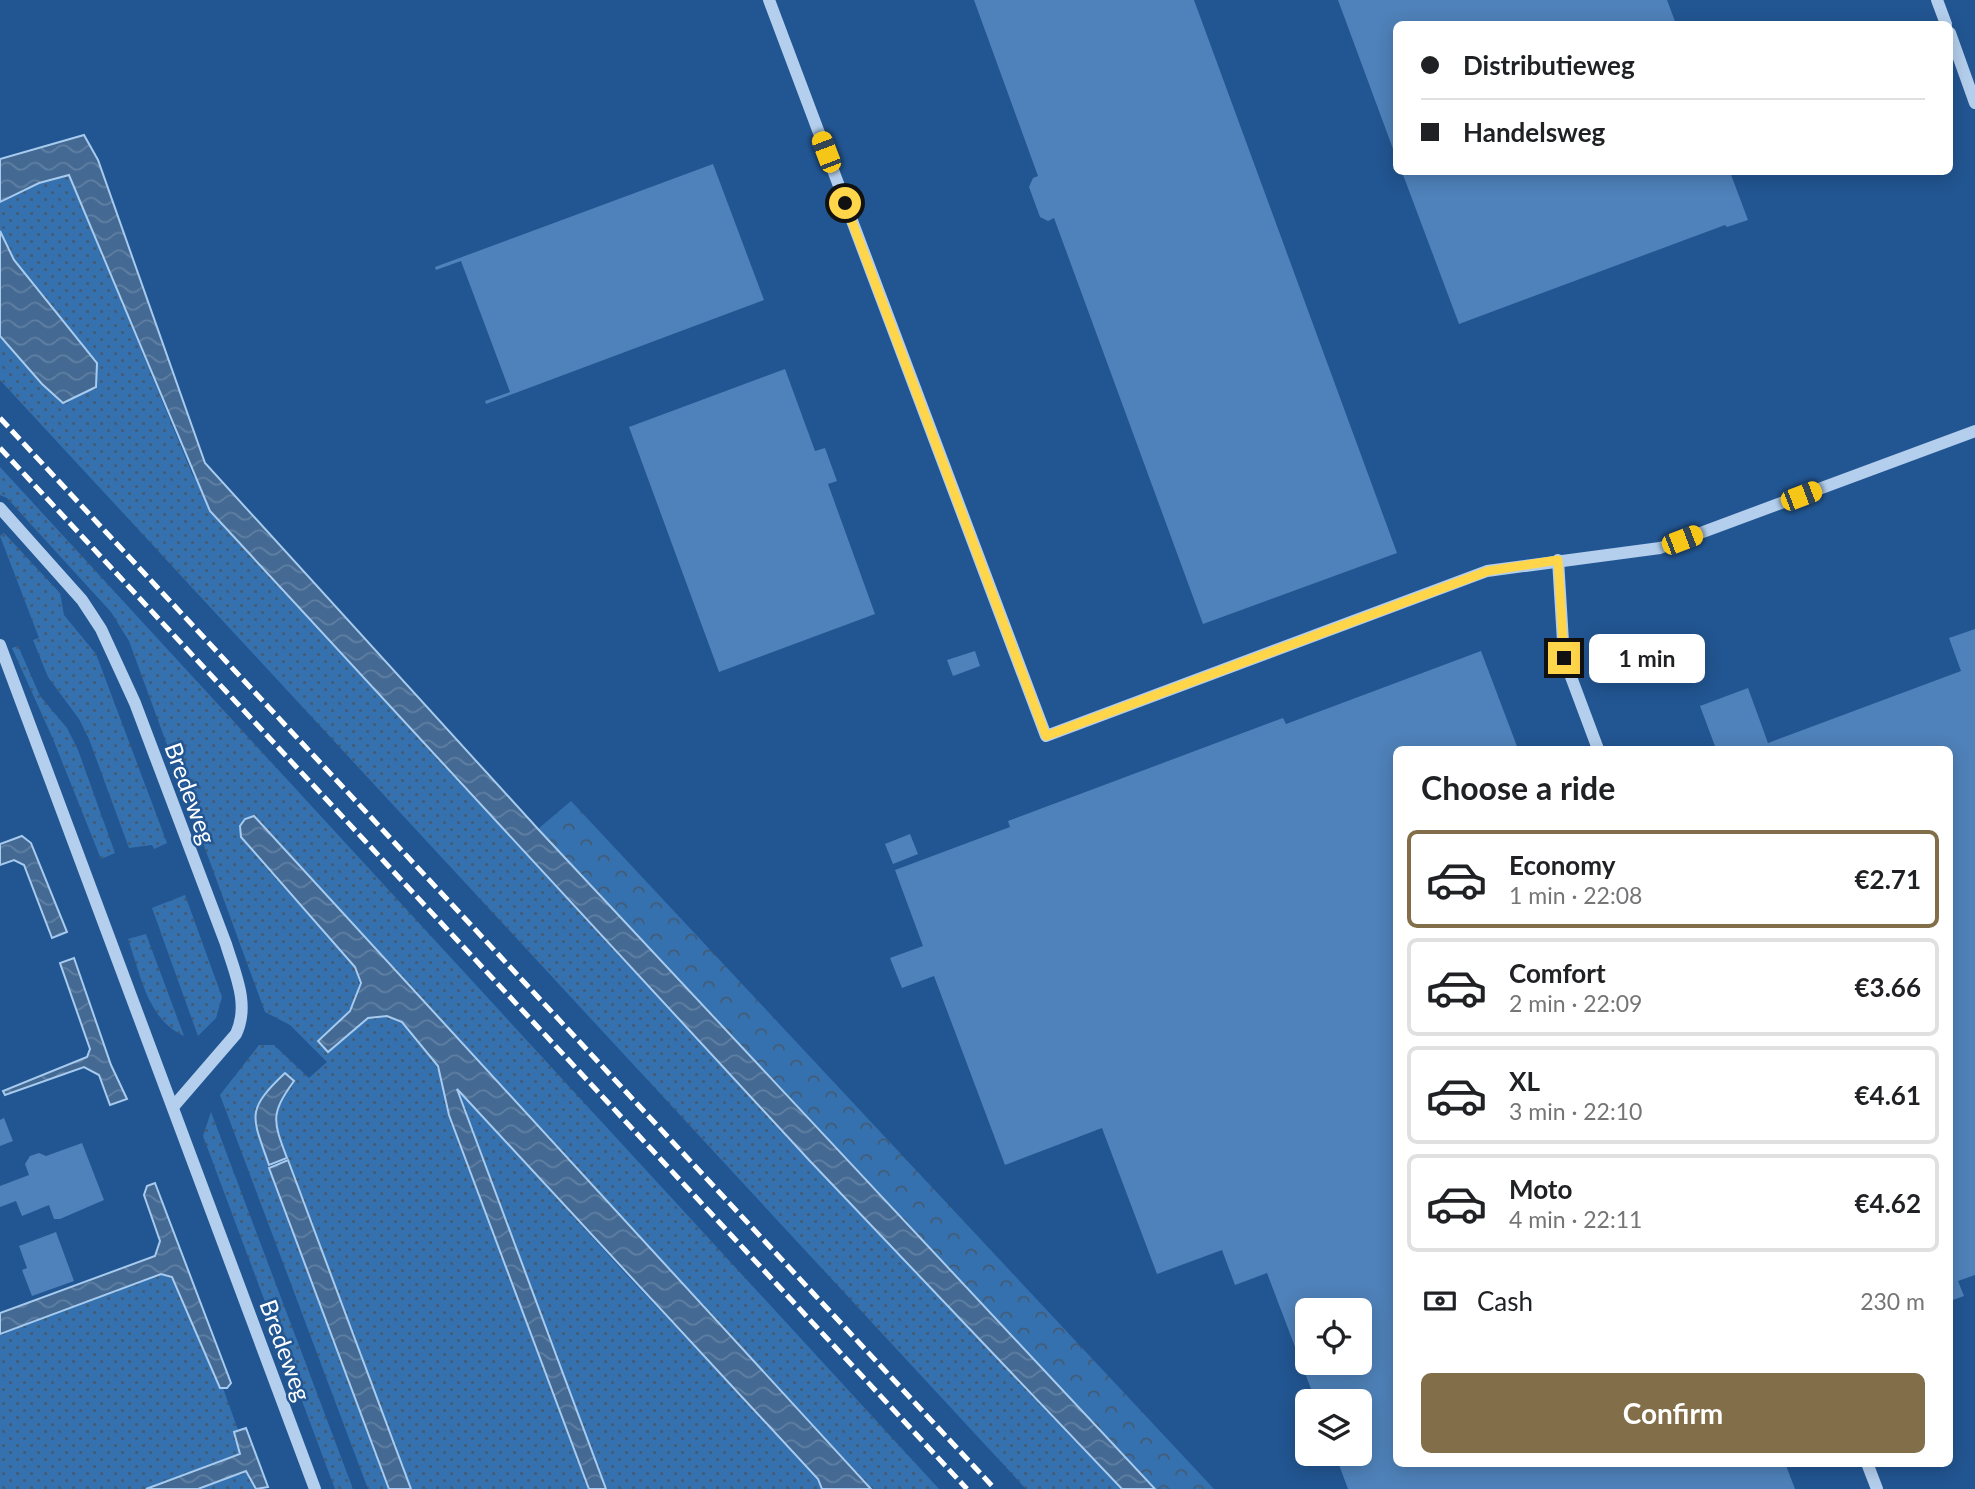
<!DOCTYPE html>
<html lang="en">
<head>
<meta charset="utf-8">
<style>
  body { margin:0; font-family:Lato,sans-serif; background:#f2f2f2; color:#202124; height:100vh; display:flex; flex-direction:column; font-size:26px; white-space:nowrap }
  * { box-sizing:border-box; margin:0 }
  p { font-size:23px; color:#757577 }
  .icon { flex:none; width:38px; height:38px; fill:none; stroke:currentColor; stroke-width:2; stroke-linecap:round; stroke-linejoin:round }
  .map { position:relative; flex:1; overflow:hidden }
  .side { position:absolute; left:1393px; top:746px; width:560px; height:721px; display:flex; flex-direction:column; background:#fff; border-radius:10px; box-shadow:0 4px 18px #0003 }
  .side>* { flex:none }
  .banner { position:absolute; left:1393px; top:21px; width:560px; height:154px; border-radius:10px; box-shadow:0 4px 18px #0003; display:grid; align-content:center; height:154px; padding:0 28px; background:#fff }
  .tools { position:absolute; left:1295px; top:1298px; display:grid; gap:14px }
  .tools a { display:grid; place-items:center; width:77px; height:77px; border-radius:10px; background:#fff; box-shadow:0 4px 18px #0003; font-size:35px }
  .end { position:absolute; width:32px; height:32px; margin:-16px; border:9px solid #ffd54a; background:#111; box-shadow:0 0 0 4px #111 }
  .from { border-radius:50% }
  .bubble { position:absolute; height:49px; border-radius:10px; background:#fff; box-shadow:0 4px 18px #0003; font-size:23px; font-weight:700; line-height:49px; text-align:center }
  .car { position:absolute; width:21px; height:42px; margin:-21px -10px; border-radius:9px; box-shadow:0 0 5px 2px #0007; background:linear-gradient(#f5c518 24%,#345 0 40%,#f5c518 0 76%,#345 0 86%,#f5c518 0) }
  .banner b { display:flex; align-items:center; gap:24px; height:66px; font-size:26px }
  .banner b+b { border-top:2px solid #e0e0e0 }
  .banner i { width:18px; height:18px; background:#202124 }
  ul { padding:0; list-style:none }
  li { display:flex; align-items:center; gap:21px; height:98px; margin:0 14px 10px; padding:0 14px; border:4px solid #e0e0e0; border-radius:10px }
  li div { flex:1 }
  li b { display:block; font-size:26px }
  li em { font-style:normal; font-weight:700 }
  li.on { border-color:#826f49 }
  li>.icon { width:63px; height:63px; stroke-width:1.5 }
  h2 { padding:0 28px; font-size:32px; line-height:84px }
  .pay { display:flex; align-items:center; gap:18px; height:77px; padding:0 28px; font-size:26px }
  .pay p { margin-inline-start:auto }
  .action { display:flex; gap:14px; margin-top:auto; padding:14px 28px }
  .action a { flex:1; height:80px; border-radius:10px; background:#826f49; color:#fff; font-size:28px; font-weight:700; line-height:80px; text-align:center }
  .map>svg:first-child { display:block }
  .grass { fill:url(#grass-dots) }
  .forest { fill:url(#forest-crowns) }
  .water { fill:url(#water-waves); stroke:#a7cbee; stroke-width:2 }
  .building { fill:#4f82ba; fill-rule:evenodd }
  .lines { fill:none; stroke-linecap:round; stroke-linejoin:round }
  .minor { stroke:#b4cfed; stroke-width:12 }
  .rail { stroke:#fff; stroke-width:5; stroke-dasharray:12 5; stroke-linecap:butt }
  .route { stroke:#ffd54a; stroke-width:9 }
  .labels { text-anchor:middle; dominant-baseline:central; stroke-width:5; stroke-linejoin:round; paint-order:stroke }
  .street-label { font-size:24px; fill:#fff; stroke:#225692 }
</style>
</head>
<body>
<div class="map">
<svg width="1975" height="1489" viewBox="0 0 1975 1489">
  <defs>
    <pattern id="grass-dots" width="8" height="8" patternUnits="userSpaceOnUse" patternTransform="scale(1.75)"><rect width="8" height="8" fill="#3671af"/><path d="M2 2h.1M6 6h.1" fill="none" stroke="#435b74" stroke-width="1.8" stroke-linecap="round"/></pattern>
    <pattern id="forest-crowns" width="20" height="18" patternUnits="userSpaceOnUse" patternTransform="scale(1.75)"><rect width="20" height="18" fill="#3671af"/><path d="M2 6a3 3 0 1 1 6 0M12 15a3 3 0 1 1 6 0" fill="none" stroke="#435b74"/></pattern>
    <pattern id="water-waves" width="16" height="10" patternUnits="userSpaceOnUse" patternTransform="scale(1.75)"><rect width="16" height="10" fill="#446993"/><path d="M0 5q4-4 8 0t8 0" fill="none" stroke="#6080a3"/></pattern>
  </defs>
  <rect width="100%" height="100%" fill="#225692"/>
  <!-- grass -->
  <g class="grass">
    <path d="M69 175 193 476 531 858 809 1160 1122 1489H1026L0 380V336L42 384 14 260 0 231V202L39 183Z"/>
    <path d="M0 467 939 1489H871L401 979 355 967C369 1005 340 1016 318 1041L328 1051 368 1018 387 1016 402 1022 438 1066 449 1115 589 1489H411L273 1122 278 1103 293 1081 255 1125 389 1489H368L220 1095 259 1045H274L309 1078 327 1062 290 1025 265 1012 129 641 111 612 7 498 0 495Z"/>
    <path d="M4 533 60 593 64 615 96 654 167 843 154 849 152 845 129 848 89 739 79 719 48 677 33 640 39 638 0 536Z"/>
    <path d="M18 646 40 696 67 728 78 750 115 853 101 859 53 739 12 648Z"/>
    <path d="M185 895 222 997 216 1018 198 1036 152 908Z"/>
    <path d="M146 934 184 1036C147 1019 141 975 128 939Z"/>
    <path d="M456 1087 620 1268 819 1479 822 1489H606Z"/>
    <path d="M211 1112 353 1489H335L203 1136Z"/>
    <path d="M161 1274 172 1277 220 1387 223 1388 238 1430 234 1432 240 1454 146 1489H0V1334Z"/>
    <path d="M246 1471 256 1489H198Z"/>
  </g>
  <!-- forest -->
  <path class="forest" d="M571 801 1214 1489H1155L538 829Z"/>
  <!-- water -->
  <g class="water">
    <path d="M84 135 98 160 205 463 538 829 1155 1489H1122L809 1160 210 511 69 175 39 183 0 202V159Z"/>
    <path d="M0 231 14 260 97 363 96 387 63 403 42 384 0 336Z"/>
    <path d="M254 816 871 1489H822L818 1479 457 1089 606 1489H589L449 1115 438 1066 402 1022 387 1016 368 1018 328 1052 318 1041 350 1011 361 983 355 967 241 837 240 826 245 819Z"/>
    <path d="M22 836 31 843 67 932 52 938 24 865 14 860 0 865V844Z"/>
    <path d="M74 958 111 1065 127 1099 110 1105 99 1075 84 1067 5 1095 3 1091 87 1057 90 1049 60 963Z"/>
    <path d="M285 1073 294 1081C270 1114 273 1121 287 1158L269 1165C252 1116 245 1111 285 1073Z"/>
    <path d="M288 1160 411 1489H389L269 1168Z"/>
    <path d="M155 1183 231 1383 227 1388H220L172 1277 161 1274 0 1334V1313L155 1256 160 1241 144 1195 147 1186Z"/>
    <path d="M246 1428 268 1487 256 1489 246 1471 198 1489H146L240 1454 234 1432Z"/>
  </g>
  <!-- building -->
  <g class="building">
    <path d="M974 0H1194L1397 553 1203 624 1054 218 1048 221 1040 217 1029 187 1033 178 1038 176Z"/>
    <path d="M1338 0H1667L1676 24H1396V157Z"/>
    <path d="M713 164 764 300 486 404 485 401 510 392 461 261 436 270 435 267Z"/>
    <path d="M1402 172H1730L1748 220 1727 227 1725 225 1459 324Z"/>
    <path d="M785 369 815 451 825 448 837 481 828 484 875 614 719 672 629 427Z"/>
    <path d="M1975 629V1275L1958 1281 1964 1296 1950 1301V749H1716L1700 706 1748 688 1768 743 1961 671 1949 638Z"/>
    <path d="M975 651 980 666 953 676 947 660Z"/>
    <path d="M1481 651 1518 749H1396V1463H1785L1795 1489H1348L1335 1454H1360V1402H1316L1267 1273 1235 1285 1222 1250 1157 1274 1102 1128 1005 1165 934 976 902 988 890 958 923 946 895 870 1010 827 1008 821 1283 718 1286 724ZM1307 1311H1360V1363H1307Z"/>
    <path d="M910 834 918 854 893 864 885 844Z"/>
    <path d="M4 1118 13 1141 0 1146V1120Z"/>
    <path d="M82 1143 104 1200 60 1219H54L49 1205 22 1216 16 1201 0 1207V1186L29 1175 25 1164 30 1156 39 1153 46 1156Z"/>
    <path d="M56 1232 74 1281 32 1296 22 1270 27 1268 19 1246Z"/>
  </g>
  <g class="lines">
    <!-- minor -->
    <g class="minor">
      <path d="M769 0 1046 736 1487 571 1660 548 1975 431"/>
      <path d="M1937 0 1946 24"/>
      <path d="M1950 33 1975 103"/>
      <path d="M0 508 82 600 101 629 135 703 226 944C235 974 250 1004 236 1034L173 1107"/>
      <path d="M1558 560 1564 658 1598 749"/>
      <path d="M0 645 315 1489"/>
      <path d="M1867 1463 1877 1489"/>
    </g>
    <!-- rail -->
    <g class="rail">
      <path d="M0 418 995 1489"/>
      <path d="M0 448 967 1489"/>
    </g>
  </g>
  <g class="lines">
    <!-- route -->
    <path class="route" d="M845 203 1046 736 1488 571 1558 560 1564 658"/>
  </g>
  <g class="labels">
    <!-- street labels -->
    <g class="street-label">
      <text transform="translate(191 793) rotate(70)">Bredeweg</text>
      <text transform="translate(286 1350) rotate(70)">Bredeweg</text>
    </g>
  </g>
</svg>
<div class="tools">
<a><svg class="icon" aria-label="locate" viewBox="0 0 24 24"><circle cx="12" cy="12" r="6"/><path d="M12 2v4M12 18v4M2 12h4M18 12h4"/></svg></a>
<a><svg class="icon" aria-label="layers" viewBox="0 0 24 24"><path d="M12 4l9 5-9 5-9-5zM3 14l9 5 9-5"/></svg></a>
</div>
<i class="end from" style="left:845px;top:203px"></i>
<i class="end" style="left:1564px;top:658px"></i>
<div class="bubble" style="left:1589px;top:634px;width:116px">1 min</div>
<i class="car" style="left:826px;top:152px;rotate:339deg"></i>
<i class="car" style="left:1801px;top:496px;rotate:69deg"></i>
<i class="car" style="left:1682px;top:540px;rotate:69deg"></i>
<div class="banner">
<b><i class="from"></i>Distributieweg</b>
<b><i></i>Handelsweg</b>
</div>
<section class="side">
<h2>Choose a ride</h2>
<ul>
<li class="on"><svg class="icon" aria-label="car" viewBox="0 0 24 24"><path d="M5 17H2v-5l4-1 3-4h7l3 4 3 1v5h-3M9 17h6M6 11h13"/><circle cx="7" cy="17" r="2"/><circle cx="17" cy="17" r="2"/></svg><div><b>Economy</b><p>1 min · 22:08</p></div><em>€2.71</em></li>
<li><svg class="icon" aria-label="car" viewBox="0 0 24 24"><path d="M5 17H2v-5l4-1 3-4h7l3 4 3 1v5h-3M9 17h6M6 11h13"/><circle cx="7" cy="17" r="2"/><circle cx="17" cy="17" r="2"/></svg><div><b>Comfort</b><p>2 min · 22:09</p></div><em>€3.66</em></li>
<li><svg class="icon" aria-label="car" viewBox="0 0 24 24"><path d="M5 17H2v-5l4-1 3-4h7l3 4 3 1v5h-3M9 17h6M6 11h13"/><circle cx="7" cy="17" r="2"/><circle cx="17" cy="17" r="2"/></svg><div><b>XL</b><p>3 min · 22:10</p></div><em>€4.61</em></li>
<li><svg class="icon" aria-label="car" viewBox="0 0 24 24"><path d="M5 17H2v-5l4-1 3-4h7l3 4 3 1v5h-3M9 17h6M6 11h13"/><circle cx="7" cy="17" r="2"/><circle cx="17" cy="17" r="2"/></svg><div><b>Moto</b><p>4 min · 22:11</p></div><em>€4.62</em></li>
</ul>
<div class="pay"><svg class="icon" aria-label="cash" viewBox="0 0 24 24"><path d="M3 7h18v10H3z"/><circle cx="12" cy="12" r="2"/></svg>Cash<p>230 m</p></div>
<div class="action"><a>Confirm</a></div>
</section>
</div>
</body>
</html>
